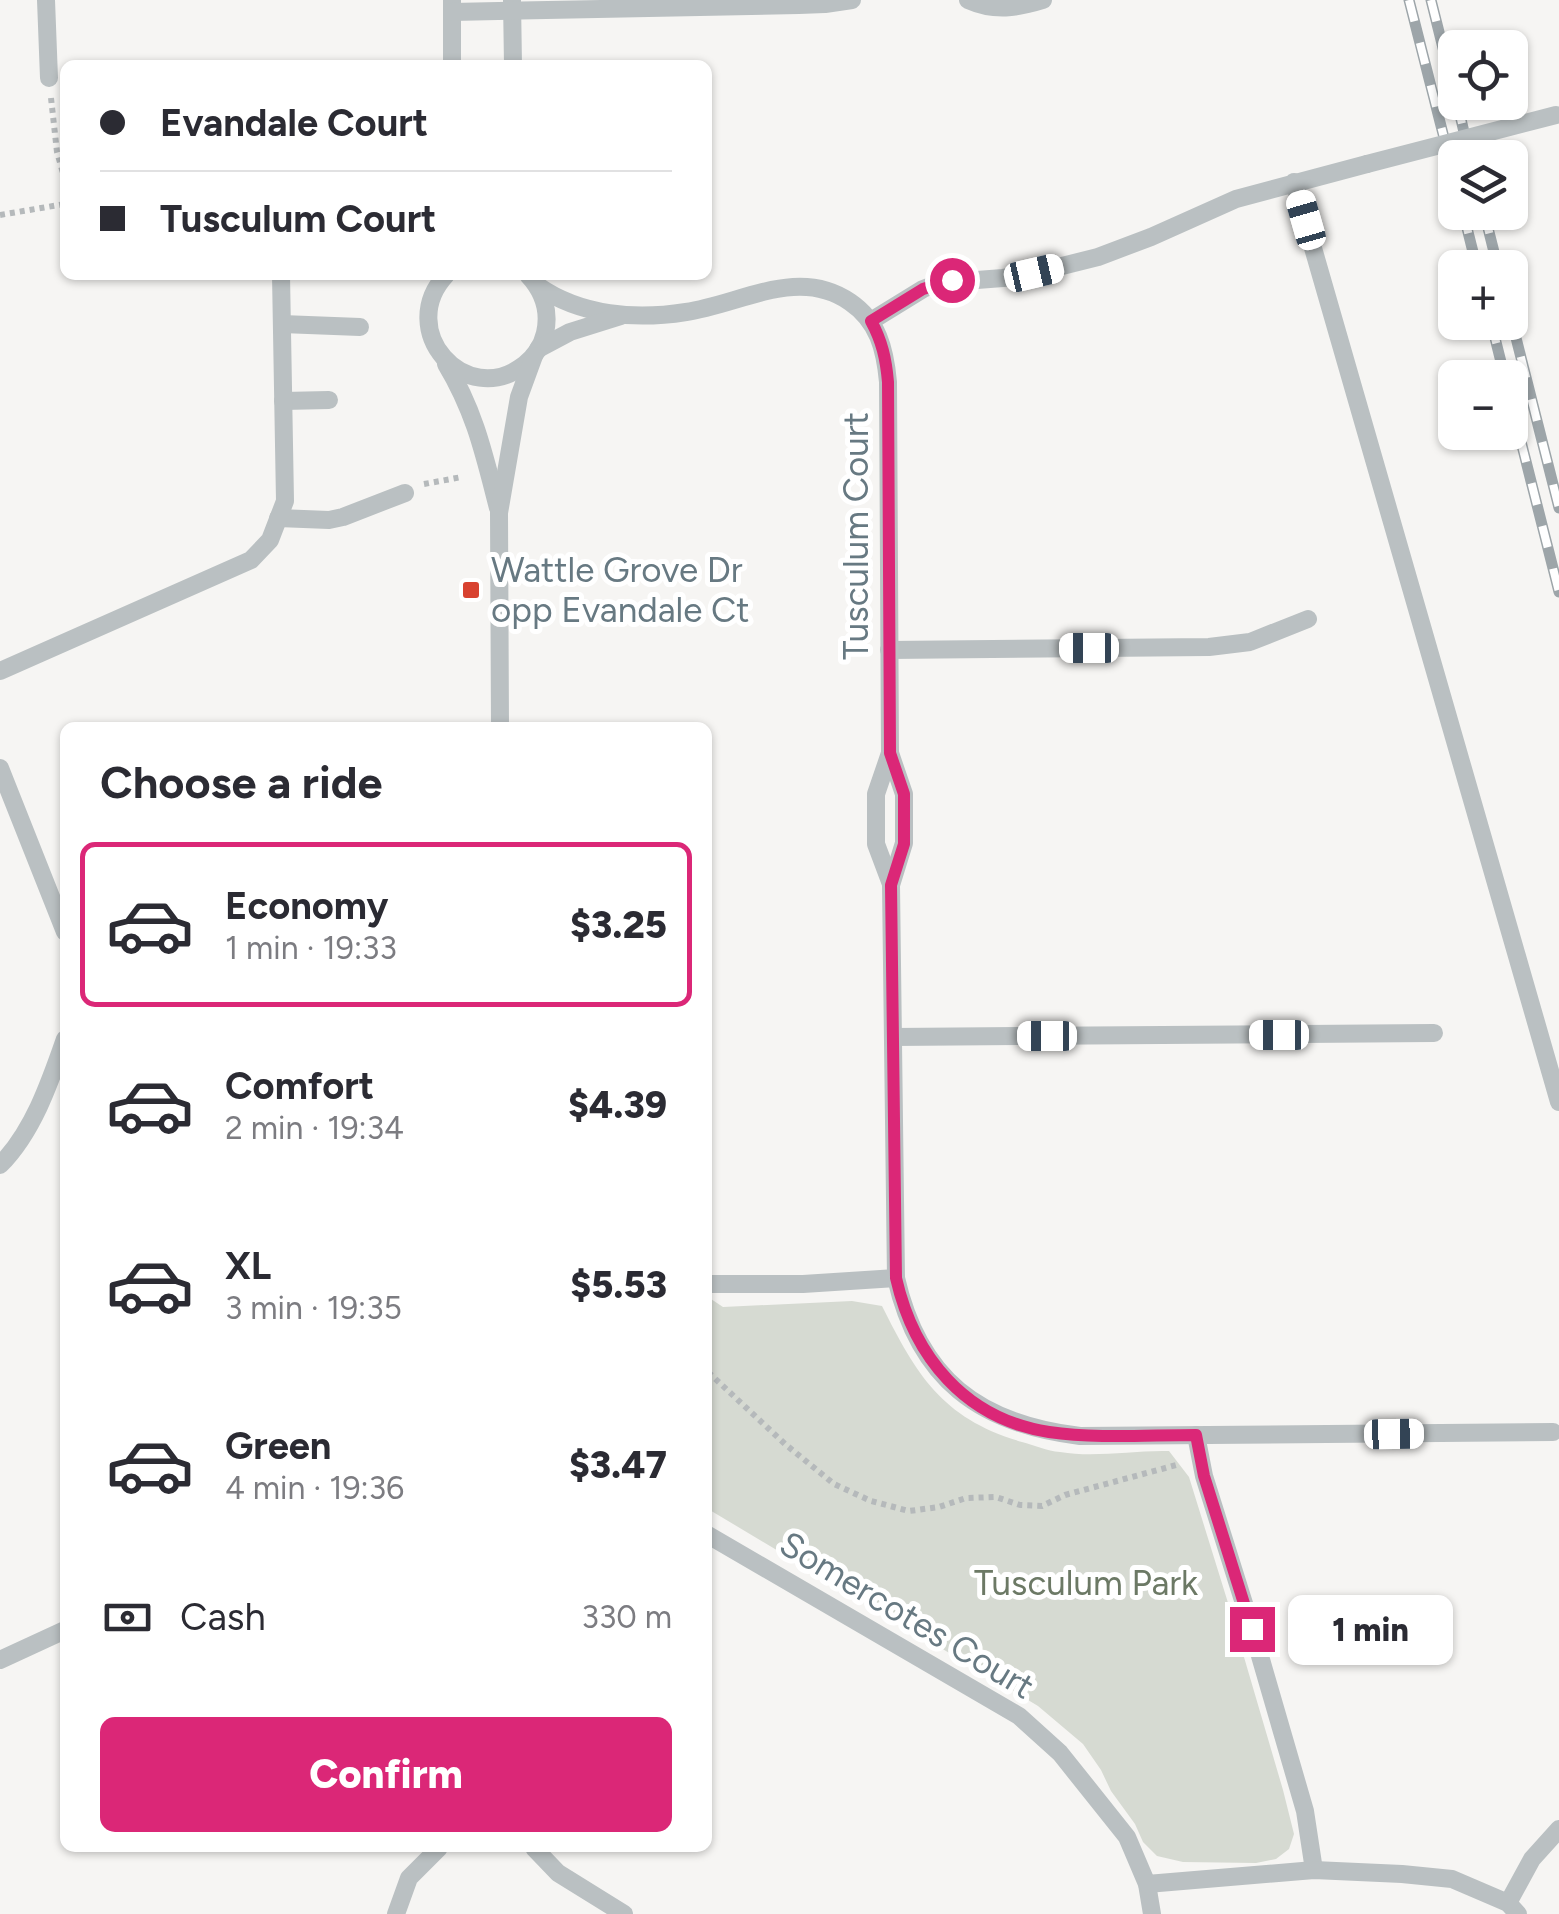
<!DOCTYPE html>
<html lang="en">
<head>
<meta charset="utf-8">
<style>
  body { margin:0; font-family:Figtree,sans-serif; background:#f2f2f3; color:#2b2b33; height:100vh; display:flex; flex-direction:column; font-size:38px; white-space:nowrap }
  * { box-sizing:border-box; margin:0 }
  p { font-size:32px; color:#7c7c81 }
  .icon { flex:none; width:55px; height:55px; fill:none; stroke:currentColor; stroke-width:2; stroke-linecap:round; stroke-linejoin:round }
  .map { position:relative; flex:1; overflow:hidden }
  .side { position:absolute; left:60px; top:722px; width:652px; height:1130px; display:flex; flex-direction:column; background:#fff; border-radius:15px; box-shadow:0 2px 8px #0004 }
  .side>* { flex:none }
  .banner { position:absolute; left:60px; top:60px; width:652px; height:220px; border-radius:15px; box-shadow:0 2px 8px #0004; display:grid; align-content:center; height:220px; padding:0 40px; background:#fff }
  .tools { position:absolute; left:1438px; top:30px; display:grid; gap:20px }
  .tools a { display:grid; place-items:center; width:90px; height:90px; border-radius:15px; background:#fff; box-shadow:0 2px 8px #0004; font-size:50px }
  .end { position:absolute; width:45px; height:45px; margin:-22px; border:12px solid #db2777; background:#fff; box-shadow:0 0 0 5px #fff }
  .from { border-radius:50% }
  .bubble { position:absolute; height:70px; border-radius:15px; background:#fff; box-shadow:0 2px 8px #0004; font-size:32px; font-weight:800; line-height:70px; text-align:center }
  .car { position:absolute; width:30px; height:60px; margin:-30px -15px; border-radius:12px; box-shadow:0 0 8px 2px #0007; background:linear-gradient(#fff 24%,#345 0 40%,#fff 0 76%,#345 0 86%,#fff 0) }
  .banner b { display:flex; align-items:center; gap:35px; height:95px; font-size:38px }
  .banner b+b { border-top:2px solid #e1e1e2 }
  .banner i { width:25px; height:25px; background:#2b2b33 }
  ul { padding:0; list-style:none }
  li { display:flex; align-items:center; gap:30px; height:165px; margin:0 20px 15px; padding:0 20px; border:5px solid transparent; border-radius:15px }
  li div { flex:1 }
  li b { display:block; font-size:38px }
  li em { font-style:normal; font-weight:800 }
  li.active { border-color:#db2777 }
  li>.icon { width:90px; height:90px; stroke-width:1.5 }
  h2 { padding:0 40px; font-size:45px; line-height:120px }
  .pay { display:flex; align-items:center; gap:25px; height:110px; padding:0 40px; font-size:38px }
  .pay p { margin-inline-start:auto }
  .primary-button { display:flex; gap:20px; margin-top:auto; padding:20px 40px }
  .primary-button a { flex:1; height:115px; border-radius:15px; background:#db2777; color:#fff; font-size:40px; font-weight:800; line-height:115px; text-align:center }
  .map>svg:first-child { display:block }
  .green { fill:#d6dad2 }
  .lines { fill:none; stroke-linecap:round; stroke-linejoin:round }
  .path { stroke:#b5b9bb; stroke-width:6; stroke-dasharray:5 5; stroke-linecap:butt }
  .minor { stroke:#bac0c2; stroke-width:18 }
  .rail-casing { stroke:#9da5a9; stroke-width:11 }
  .rail { stroke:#fff; stroke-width:8; stroke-dasharray:22; stroke-linecap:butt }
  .minor-bridge { stroke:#bac0c2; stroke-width:18 }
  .route { stroke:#db2777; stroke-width:12 }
  .poi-dot { fill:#d84230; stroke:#fff; stroke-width:4 }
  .labels { text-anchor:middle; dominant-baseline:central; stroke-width:10; stroke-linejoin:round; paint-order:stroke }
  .street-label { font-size:35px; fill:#677982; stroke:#fff }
  .poi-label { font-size:35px; fill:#677982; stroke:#fff; text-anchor:start }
  .park-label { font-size:35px; fill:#6c7965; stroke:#fff }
</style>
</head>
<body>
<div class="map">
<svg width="1559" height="1914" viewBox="0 0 1559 1914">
  <rect width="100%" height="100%" fill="#f6f5f3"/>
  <!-- green -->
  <path class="green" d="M708 1297 723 1307 852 1301 882 1306C917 1376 943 1419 1022 1442 1034 1445 1047 1451 1060 1452 1096 1458 1133 1450 1169 1451L1189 1477 1229 1606 1283 1790 1294 1834 1289 1849 1276 1859 1256 1863 1183 1862 1157 1856 1143 1842 1135 1824 1111 1791 1101 1770 1083 1744 1038 1706 708 1509Z"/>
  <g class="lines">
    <!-- path -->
    <g class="path">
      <path d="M51 98 57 152 65 180"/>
      <path d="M0 215 65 204"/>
      <path d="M424 484 462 477"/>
      <path d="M708 1372 785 1444 834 1484 871 1501 909 1511 939 1507 966 1498 996 1497 1020 1505 1042 1506 1065 1495 1180 1464"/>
    </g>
    <!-- minor -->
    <g class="minor">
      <path d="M46 0 49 78"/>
      <path d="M512 0 513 65"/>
      <path d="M968 0C995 12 1017 8 1043 0"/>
      <path d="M452 1V65"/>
      <path d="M452 12 799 5 825 4 852 0"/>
      <path d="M1294 182 1559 1102"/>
      <path d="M446 275C395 330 465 410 524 365 534 357 542 346 545 333 550 311 543 291 528 275"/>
      <path d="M538 286C581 316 636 320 686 312 741 304 798 266 850 302 878 321 885 349 888 382L890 753 904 794V843L891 885 896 1278C919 1379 979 1424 1080 1436L1553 1432"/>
      <path d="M871 321 923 289 938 283 1003 278 1034 273 1098 257 1151 237 1236 199 1367 164"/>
      <path d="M282 324 360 327"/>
      <path d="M538 349 570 332 621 316"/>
      <path d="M446 364C475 412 484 454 498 508"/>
      <path d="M283 401 329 400"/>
      <path d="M278 518 329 520 343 517 405 493"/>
      <path d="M889 650 1209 647 1250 642 1308 619"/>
      <path d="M0 671 251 560 270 540 285 501 281 275"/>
      <path d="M500 728 499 513 519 397 534 356"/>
      <path d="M890 753 876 794V844L891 884"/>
      <path d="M0 768 65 932"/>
      <path d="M893 1037 1434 1033"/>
      <path d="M0 1165C33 1132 50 1082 65 1039"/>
      <path d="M708 1284H803L896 1278"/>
      <path d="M1196 1435 1204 1476 1252 1629"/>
      <path d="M708 1535 1019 1716 1060 1753 1127 1837 1147 1884 1152 1914"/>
      <path d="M1260 1656 1305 1811 1314 1870"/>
      <path d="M0 1660 65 1630"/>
      <path d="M534 1848 558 1873 624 1914"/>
      <path d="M1147 1884 1314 1870 1402 1874 1452 1879 1508 1903 1518 1914"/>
      <path d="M1508 1903 1532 1859 1559 1829"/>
      <path d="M396 1914 409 1878 439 1848"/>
    </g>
    <defs>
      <g id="rail">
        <path d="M1409 0 1455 181"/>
        <path d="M1431 0 1455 96"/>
        <path d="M1457 102 1470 158"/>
        <path d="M1463 212 1477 268"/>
        <path d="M1484 212 1498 268"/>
        <path d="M1510 314 1559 508"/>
        <path d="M1491 322 1505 378"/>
        <path d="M1510 398 1559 592"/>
      </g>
    </defs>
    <!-- rail casing -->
    <use href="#rail" class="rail-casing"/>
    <!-- rail -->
    <use href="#rail" class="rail"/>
    <!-- minor-bridge -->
    <path class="minor-bridge" d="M1367 164 1556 115"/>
  </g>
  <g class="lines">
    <!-- route -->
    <path class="route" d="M952 280 923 289 871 321C882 341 886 359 888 382L890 753 904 794V844L891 885 896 1278C914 1357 965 1419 1049 1432 1097 1439 1147 1435 1196 1435L1204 1476 1252 1629"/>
  </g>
  <!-- markers -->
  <rect class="poi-dot" x="461" y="580" width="20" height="20" rx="5"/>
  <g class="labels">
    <!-- street labels -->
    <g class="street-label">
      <text transform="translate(856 536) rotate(-90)">Tusculum Court</text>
      <text transform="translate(907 1615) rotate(31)">Somercotes Court</text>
    </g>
    <!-- poi labels -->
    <g class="poi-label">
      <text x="491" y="570">Wattle Grove Dr<tspan x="491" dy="40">opp Evandale Ct</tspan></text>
    </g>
    <!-- park labels -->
    <g class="park-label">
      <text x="1086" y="1583">Tusculum Park</text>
    </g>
  </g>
</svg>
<div class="tools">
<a><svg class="icon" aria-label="locate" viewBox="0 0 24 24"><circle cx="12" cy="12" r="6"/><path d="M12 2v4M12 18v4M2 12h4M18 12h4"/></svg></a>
<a><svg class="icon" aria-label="layers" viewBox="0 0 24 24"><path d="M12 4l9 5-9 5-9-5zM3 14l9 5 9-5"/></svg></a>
<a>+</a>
<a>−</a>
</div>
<i class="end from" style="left:952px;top:280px"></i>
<i class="end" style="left:1252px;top:1629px"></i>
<div class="bubble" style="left:1288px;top:1595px;width:165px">1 min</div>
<i class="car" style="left:1306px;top:220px;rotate:344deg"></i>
<i class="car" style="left:1034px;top:273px;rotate:77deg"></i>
<i class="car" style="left:1089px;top:648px;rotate:270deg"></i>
<i class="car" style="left:1279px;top:1035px;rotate:270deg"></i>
<i class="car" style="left:1047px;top:1036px;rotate:270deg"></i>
<i class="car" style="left:1394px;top:1434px;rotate:89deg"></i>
<div class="banner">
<b><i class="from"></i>Evandale Court</b>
<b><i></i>Tusculum Court</b>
</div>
<section class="side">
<h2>Choose a ride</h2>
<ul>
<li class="active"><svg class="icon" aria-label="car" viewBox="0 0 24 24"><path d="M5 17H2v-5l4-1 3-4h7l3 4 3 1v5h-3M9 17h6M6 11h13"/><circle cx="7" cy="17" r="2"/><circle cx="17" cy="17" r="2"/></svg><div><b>Economy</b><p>1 min · 19:33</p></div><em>$3.25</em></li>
<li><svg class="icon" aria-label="car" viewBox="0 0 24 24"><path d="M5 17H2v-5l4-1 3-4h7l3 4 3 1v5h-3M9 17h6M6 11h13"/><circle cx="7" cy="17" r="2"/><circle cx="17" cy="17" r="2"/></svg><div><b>Comfort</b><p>2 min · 19:34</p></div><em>$4.39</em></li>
<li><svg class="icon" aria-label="car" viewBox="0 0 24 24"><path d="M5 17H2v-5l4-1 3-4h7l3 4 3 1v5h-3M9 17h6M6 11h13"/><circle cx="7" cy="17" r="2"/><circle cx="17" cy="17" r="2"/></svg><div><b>XL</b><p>3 min · 19:35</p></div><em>$5.53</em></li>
<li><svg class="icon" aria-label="car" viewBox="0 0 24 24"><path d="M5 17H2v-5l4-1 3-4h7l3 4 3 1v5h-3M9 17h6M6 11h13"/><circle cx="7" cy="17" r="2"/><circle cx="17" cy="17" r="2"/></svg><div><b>Green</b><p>4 min · 19:36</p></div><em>$3.47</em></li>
</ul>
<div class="pay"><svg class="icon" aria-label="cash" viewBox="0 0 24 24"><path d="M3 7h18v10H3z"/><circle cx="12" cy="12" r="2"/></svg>Cash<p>330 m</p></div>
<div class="primary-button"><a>Confirm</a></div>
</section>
</div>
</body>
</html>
